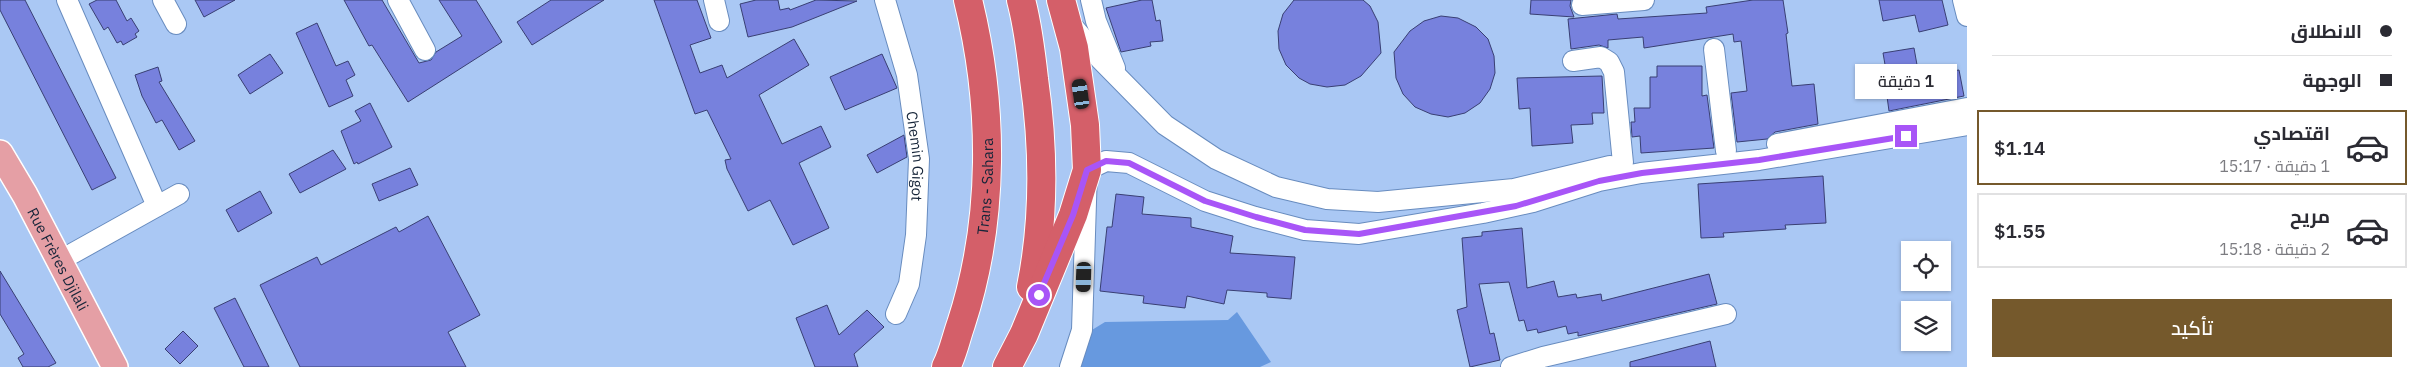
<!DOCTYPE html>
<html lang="ar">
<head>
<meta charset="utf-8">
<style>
  body { margin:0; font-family:"IBM Plex Sans",Cairo,sans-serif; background:#f7f7f7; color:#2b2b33; direction:rtl; height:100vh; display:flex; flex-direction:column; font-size:19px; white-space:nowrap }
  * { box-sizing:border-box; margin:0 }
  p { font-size:16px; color:#7c7c81 }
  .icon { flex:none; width:28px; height:28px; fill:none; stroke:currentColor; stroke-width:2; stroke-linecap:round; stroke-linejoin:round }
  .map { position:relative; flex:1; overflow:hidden; direction:ltr }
  .panel { display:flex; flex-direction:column; background:#fff; width:450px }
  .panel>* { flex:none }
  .top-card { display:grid; align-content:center; height:110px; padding:0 25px; background:#fff }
  .controls { position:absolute; left:1901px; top:241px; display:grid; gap:10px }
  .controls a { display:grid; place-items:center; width:50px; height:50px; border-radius:0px; background:#fff; box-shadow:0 1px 4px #0004; font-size:25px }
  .end { position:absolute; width:22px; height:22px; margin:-11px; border:6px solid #a855f7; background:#fff; box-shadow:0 0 0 2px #fff }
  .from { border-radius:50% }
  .bubble { position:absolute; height:35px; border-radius:0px; background:#fff; box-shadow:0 1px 4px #0004; font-size:16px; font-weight:600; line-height:35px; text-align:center; direction:rtl }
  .car { position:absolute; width:15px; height:30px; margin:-15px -8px; border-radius:6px; box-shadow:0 0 4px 1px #0007; background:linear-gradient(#222 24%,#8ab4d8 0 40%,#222 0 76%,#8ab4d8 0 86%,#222 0) }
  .top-card b { display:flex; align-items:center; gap:18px; height:48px; font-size:19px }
  .top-card b+b { border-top:1px solid #e1e1e2 }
  .top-card i { width:12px; height:12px; background:#2b2b33 }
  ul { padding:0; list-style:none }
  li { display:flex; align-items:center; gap:15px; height:75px; margin:0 10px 8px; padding:0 15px; border:2px solid #e1e1e2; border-radius:0px }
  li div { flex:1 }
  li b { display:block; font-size:19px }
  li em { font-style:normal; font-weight:600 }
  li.selected { border-color:#75592c }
  li>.icon { width:45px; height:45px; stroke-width:1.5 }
  .action { display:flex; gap:10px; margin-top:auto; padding:10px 25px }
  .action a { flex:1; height:58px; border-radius:0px; background:#75592c; color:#fff; font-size:20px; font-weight:600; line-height:58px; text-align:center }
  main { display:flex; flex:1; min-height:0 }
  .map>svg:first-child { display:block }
  .green { fill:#6799df }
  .building { fill:#7781dd; stroke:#393f73 }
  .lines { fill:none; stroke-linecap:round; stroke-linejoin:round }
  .minor-casing { stroke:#688cbf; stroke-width:22 }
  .major-casing { stroke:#fff; stroke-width:28 }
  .highway-casing { stroke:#fff; stroke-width:30 }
  .minor { stroke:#fff; stroke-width:20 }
  .major { stroke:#e59fa5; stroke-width:25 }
  .highway { stroke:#d45f69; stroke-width:28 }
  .route { stroke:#a855f7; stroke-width:6 }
  .labels { text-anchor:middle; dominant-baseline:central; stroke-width:4; stroke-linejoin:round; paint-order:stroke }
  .street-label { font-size:15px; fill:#162539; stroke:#bed5f6 }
</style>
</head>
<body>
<main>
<section class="panel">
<div class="top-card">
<b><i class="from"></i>الانطلاق</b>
<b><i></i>الوجهة</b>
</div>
<ul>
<li class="selected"><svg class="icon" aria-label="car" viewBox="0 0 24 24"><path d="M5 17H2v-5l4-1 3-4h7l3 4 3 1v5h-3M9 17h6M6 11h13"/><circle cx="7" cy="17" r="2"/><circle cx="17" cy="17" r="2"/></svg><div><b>اقتصادي</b><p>1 دقيقة · 15:17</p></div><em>$1.14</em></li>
<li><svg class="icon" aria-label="car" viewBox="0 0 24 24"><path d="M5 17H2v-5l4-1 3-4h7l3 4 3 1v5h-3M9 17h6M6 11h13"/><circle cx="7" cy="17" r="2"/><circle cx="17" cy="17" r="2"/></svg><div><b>مريح</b><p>2 دقيقة · 15:18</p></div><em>$1.55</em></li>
</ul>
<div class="action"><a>تأكيد</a></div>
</section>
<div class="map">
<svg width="1967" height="367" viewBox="0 0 1967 367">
  <rect width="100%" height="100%" fill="#aac8f4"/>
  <!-- green -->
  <path class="green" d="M1237 312 1271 362 1260 367H1075L1087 333 1105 322 1228 320Z"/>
  <!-- building -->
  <g class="building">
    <path d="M0 0H25L116 178 92 190 0 10Z"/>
    <path d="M97 0H116L127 21 131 18 139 31 135 34 137 37 123 45 121 41 117 43 108 27 104 30 89 4Z"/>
    <path d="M195 0H235L204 17Z"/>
    <path d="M344 0H382L419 63 431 60 436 52 462 36 439 0H476L502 42 408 102 372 45 369 46Z"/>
    <path d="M551 0H604L532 45 517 22Z"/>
    <path d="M654 0H697L711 38 690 45 700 73 722 65 727 78 794 39 809 65 759 95 782 144 821 126 831 147 799 163 829 228 793 245 770 200 748 211 727 169 725 160 731 159 707 110 695 114Z"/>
    <path d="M756 0H778L780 10 789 8 790 10 816 0 857 1 792 27 748 37 740 4Z"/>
    <path d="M1142 0H1152L1156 21 1160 20 1163 41 1150 42 1151 46 1121 52 1106 8Z"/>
    <path d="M1294 0H1363L1370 6 1378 22 1381 53 1361 76 1345 85 1327 87 1310 84 1299 78 1286 65 1279 49 1278 31 1283 14Z"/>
    <path d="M1531 0H1571L1570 6 1574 17 1530 14Z"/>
    <path d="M1753 0H1783L1788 33 1786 34 1792 86 1814 84 1818 124 1775 132 1767 139 1737 142 1731 93 1747 91 1741 41 1734 42 1733 34 1644 48 1643 37 1608 40V48L1599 45 1571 49 1568 19 1617 14 1618 19 1707 13 1706 7Z"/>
    <path d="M1879 0H1942L1948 25 1919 32 1915 15 1883 21Z"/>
    <path d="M1441 16 1458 18 1476 27 1488 39 1494 56 1495 73 1490 89 1480 103 1465 113 1448 117 1431 114 1415 107 1403 94 1396 78 1394 52 1410 31 1424 21Z"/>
    <path d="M317 23 336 66 348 61 355 75 346 80 353 96 329 107 296 33Z"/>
    <path d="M1914 48 1919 76 1959 70 1964 96 1889 111 1885 82H1888L1883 53Z"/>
    <path d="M270 54 283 73 250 94 238 75Z"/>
    <path d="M882 54 897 88 845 110 830 77Z"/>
    <path d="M1657 66H1702V96L1707 95 1714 148 1641 153 1640 136 1632 137 1631 122H1635L1634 108H1650V77H1657Z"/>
    <path d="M158 67 162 81 159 82 195 141 179 150 162 120 156 123 142 96 135 75Z"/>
    <path d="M1602 76 1604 113H1592L1593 124 1571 125 1573 143 1532 146 1530 108 1519 109 1517 78Z"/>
    <path d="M370 103 392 147 358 164 357 162 354 164 341 131 361 121 355 111Z"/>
    <path d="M904 135 907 157 877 173 867 155Z"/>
    <path d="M333 150 346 169 300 193 289 174Z"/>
    <path d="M410 168 418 185 379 201 372 184Z"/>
    <path d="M1823 176 1826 223 1785 225 1786 229 1723 233 1724 237 1701 238 1698 184Z"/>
    <path d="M260 191 272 213 238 232 226 210Z"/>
    <path d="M1116 194 1144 197 1142 214 1191 218V227L1233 236 1230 253 1295 257 1291 299 1267 297V293L1227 290 1224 304 1187 296 1185 308 1143 303 1144 296 1100 291 1107 227H1112Z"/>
    <path d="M428 216 480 315 448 332 466 367H300L260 285 317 257 321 265 396 227 399 232Z"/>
    <path d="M1522 228 1527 288 1554 281 1558 297 1576 294 1577 298 1601 294 1602 301 1709 274 1717 304 1578 336V332L1568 334 1566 326 1538 333 1537 329 1527 331 1524 320 1519 321 1509 282 1479 284 1490 334 1494 333 1500 360 1470 367 1457 310 1467 307 1462 238 1482 236V232Z"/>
    <path d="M0 271 56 363 48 367H23L18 358 24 354 0 314Z"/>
    <path d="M235 298 269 367H244L214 308Z"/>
    <path d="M827 305 839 335 867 310 884 327 854 354 858 367H815L796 318Z"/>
    <path d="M183 331 198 346 180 364 165 349Z"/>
    <path d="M1710 341 1716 367H1630V362Z"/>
  </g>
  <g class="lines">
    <defs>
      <g id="minor">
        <path d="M67 0 157 206"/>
        <path d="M163 0 176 24"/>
        <path d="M398 0 425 50"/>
        <path d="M714 0 719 21"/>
        <path id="s1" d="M885 0 907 75 919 159 916 235 909 284 896 314"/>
        <path d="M1091 0 1096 21 1115 68"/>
        <path d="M1963 0 1967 16"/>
        <path d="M1582 5 1644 0"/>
        <path d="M1070 23 1101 60 1165 125 1216 159 1276 187 1327 199 1378 202 1514 189 1610 166"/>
        <path d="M1714 49 1726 151"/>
        <path d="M1573 61 1601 57 1609 62 1614 72 1623 163"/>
        <path d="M1777 144 1967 108"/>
        <path d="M59 261 179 194"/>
        <path d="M1070 367 1082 330 1087 170 1106 161 1129 163 1205 201 1255 217 1305 230 1359 234 1483 213 1533 202 1599 181 1641 173 1759 160 1967 125"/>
        <path d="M1511 367 1543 357 1726 314"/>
      </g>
      <g id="major">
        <path id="s2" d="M0 153 25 195 115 367"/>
      </g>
      <g id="highway">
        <path d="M1021 0C1028 26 1031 52 1034 79 1044 149 1045 217 1031 287"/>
        <path id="s3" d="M946 367C953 354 956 338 961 324 995 220 994 105 968 0"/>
        <path d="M1007 367 1024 334 1073 215 1087 170 1085 125 1074 48 1061 0"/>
      </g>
    </defs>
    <!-- minor casing -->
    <use href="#minor" class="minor-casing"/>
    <!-- major casing -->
    <use href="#major" class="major-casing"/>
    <!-- highway casing -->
    <use href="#highway" class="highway-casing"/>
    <!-- minor -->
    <use href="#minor" class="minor"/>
    <!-- major -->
    <use href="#major" class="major"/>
    <!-- highway -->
    <use href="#highway" class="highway"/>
  </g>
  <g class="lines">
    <!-- route -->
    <path class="route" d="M1039 295 1073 215 1087 170 1106 161 1129 163 1205 201 1256 217 1305 230 1359 234 1516 206 1599 181 1642 173 1759 160 1906 136"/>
  </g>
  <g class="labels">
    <!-- street labels -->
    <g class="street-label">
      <text stroke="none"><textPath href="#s1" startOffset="160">Chemin Gigot</textPath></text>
      <text stroke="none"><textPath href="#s3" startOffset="186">Trans - Sahara</textPath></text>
      <text stroke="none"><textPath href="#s2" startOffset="121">Rue Frères Djilali</textPath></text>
    </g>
  </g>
</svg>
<div class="controls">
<a><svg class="icon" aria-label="locate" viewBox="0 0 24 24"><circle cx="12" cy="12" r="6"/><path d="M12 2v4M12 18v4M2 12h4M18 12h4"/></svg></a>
<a><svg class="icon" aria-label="layers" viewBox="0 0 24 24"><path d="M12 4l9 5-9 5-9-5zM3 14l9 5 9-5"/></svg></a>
</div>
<i class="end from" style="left:1039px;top:295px"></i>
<i class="end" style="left:1906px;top:136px"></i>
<div class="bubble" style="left:1855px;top:64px;width:102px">1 دقيقة</div>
<i class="car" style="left:1081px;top:94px;rotate:352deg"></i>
<i class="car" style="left:1084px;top:277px;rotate:182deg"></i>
</div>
</main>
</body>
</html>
